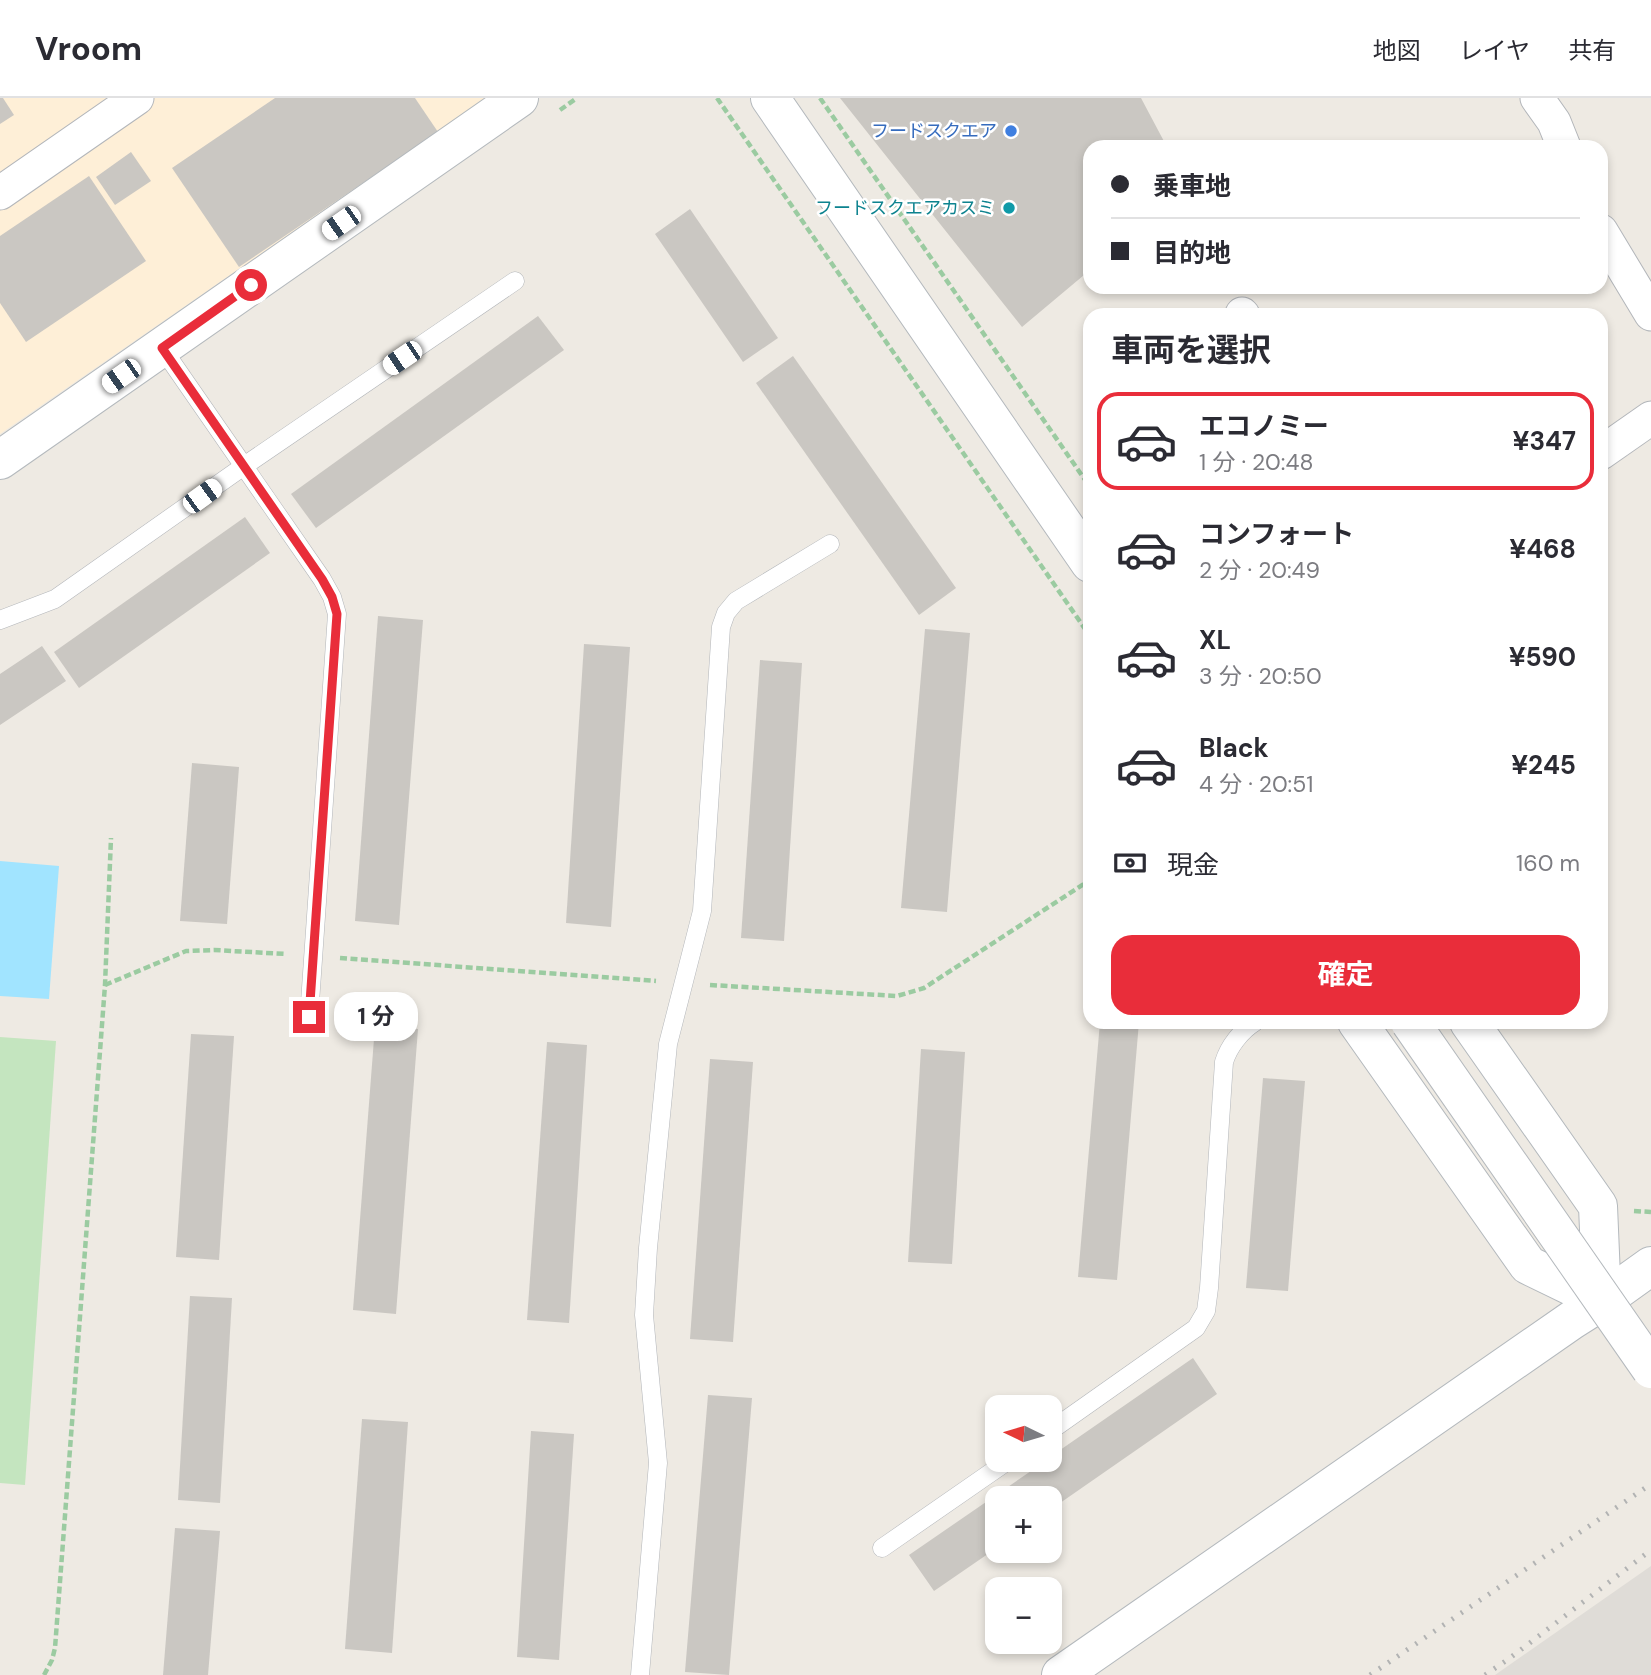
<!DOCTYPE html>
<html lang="ja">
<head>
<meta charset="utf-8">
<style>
  body { margin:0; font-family:"DM Sans","Noto Sans JP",sans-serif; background:#f7f7f7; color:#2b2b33; height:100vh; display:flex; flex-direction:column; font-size:26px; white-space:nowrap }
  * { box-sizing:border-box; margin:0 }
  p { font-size:23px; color:#7c7c81 }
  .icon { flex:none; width:38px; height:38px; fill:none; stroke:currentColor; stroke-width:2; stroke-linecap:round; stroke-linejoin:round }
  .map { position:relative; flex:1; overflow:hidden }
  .drawer { position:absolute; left:1083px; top:210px; width:525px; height:721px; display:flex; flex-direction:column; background:#fff; border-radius:21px; box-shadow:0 4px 10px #0003 }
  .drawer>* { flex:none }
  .guide { position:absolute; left:1083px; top:42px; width:525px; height:154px; border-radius:21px; box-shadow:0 4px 10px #0003; display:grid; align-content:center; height:154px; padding:0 28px; background:#fff }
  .needle { width:46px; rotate:275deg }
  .fabs { position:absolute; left:985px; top:1297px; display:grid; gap:14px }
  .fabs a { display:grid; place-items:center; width:77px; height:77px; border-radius:14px; background:#fff; box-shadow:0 4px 10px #0003; font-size:35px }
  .end { position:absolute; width:32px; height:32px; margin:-16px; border:9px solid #e92d3a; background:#fff; box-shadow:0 0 0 4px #fff }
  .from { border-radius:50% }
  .bubble { position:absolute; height:49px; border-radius:21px; background:#fff; box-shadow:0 4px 10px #0003; font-size:23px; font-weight:700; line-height:49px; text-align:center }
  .car { position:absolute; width:21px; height:42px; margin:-21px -10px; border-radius:9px; box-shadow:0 0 5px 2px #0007; background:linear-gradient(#fff 24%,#345 0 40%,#fff 0 76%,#345 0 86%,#fff 0) }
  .guide b { display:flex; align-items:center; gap:24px; height:66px; font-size:26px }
  .guide b+b { border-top:2px solid #e1e1e2 }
  .guide i { width:18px; height:18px; background:#2b2b33 }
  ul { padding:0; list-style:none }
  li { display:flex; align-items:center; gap:21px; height:98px; margin:0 14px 10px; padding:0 14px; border:4px solid transparent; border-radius:21px }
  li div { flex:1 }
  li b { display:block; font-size:26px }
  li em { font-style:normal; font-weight:700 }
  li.current { border-color:#e92d3a }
  li>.icon { width:63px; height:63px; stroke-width:1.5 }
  h2 { padding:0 28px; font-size:32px; line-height:84px }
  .pay { display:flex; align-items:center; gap:18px; height:77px; padding:0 28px; font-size:26px }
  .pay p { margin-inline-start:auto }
  .button { display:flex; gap:14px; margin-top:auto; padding:14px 28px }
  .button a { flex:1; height:80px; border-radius:21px; background:#e92d3a; color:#fff; font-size:28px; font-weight:700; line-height:80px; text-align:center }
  header { display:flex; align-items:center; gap:42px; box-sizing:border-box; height:98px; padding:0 35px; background:#fff; border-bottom:2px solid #e1e1e2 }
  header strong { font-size:33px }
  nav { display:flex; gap:38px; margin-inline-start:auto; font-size:24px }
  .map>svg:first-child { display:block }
  .commercial { fill:#feefd7 }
  .industrial { fill:#dfdcd7 }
  .green { fill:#c4e5bf }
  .water { fill:#a1e4ff }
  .building { fill:#cac7c2 }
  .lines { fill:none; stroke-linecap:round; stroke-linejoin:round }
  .lane-casing { stroke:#b3b6ba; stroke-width:19 }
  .street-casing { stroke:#b3b6ba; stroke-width:35 }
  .secondary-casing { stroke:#b4b9bd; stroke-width:40 }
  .path { stroke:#9bcba1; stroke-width:4.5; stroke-dasharray:7 3.5; stroke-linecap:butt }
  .lane { stroke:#fff; stroke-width:18 }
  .street { stroke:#fff; stroke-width:33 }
  .secondary { stroke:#fff; stroke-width:38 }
  .rail { stroke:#b2b3b3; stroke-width:5; stroke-dasharray:2 9; stroke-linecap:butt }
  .secondary-bridge-casing { stroke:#b4b9bd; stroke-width:40; stroke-linecap:butt }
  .secondary-bridge { stroke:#fff; stroke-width:38 }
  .route { stroke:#e92d3a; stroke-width:9 }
  .shop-dot { fill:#3f7fe0; stroke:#fff; stroke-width:2.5 }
  .culture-dot { fill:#0f9aa8; stroke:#fff; stroke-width:2.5 }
  .labels { text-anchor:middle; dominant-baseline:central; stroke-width:5; stroke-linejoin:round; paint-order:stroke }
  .shop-label { font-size:18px; fill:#366cbe; stroke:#fff; text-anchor:end }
  .culture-label { font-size:18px; fill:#0d838f; stroke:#fff; text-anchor:end }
</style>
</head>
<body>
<header>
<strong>Vroom</strong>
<nav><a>地図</a><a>レイヤ</a><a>共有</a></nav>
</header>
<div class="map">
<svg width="1651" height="1577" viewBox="0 0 1651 1577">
  <rect width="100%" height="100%" fill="#eeeae3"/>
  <!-- commercial -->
  <path class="commercial" d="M0 0H486L0 336Z"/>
  <!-- industrial -->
  <path class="industrial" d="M1651 1468V1577H1495Z"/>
  <!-- green -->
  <path class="green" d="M0 939 56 943 25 1387 0 1385Z"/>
  <!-- water -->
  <path class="water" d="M0 763 59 768 49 901 0 898Z"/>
  <!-- building -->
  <g class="building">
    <path d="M0 0H3L14 17 0 26Z"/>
    <path d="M275 0H415L438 34 239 169 172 70Z"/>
    <path d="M840 0H1141L1167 49H1090V172L1022 229Z"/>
    <path d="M131 54 151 83 115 107 96 79Z"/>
    <path d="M89 78 146 163 26 244 0 205V138Z"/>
    <path d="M690 111 778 240 743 264 655 136Z"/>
    <path d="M538 218 564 252 316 430 291 396Z"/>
    <path d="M793 258 956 490 919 517 756 285Z"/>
    <path d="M245 419 270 455 79 590 54 554Z"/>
    <path d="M378 518 423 522 399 827 355 823Z"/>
    <path d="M925 531 970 535 947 814 901 810Z"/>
    <path d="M584 546 630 549 611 829 566 825Z"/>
    <path d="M42 548 66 583 0 627V576Z"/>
    <path d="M760 562 802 565 784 843 741 840Z"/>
    <path d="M192 665 239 669 227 826 180 823Z"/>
    <path d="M1100 924H1139L1117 1182 1078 1179Z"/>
    <path d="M375 928 418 931 396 1216 353 1212Z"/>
    <path d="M191 936 234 938 219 1162 176 1159Z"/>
    <path d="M547 944 587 947 569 1225 527 1222Z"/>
    <path d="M921 951 965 954 952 1166 908 1164Z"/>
    <path d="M710 961 753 964 733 1244 690 1241Z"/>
    <path d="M1263 980 1305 983 1288 1193 1246 1190Z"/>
    <path d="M190 1198 232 1200 220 1405 178 1402Z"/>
    <path d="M1193 1260 1217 1296 1050 1412V1400H998V1449L934 1493 909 1457 1047 1362H1050V1359Z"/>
    <path d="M708 1297 752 1300 729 1577 685 1574Z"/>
    <path d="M362 1321 408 1324 392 1555 345 1551Z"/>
    <path d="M531 1333 574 1336 559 1562 517 1559Z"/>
    <path d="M175 1430 220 1433 208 1577H163Z"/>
  </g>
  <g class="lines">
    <defs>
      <g id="lane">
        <path d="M162 250 322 481 332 499 337 516 309 919"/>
        <path d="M0 522 55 501 244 368 515 183"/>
        <path d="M1050 1333 1196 1230 1206 1213 1209 1190 1224 964C1229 948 1241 933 1255 924"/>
        <path d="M882 1450 1009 1362"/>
        <path d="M640 1577 658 1365 644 1217 648 1150 668 946 702 813 721 529 726 515 736 503 830 446"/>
      </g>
      <g id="street">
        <path d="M1537 0 1554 24 1564 49"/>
        <path d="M0 95 137 0"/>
        <path d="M1601 133 1651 216"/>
        <path d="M1242 216 1243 217"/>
        <path d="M1601 355 1651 320"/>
      </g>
      <g id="secondary">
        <path d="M770 0 1090 465"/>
        <path d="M0 362 519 0"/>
        <path d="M1357 924 1528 1167 1602 1203 1598 1108 1469 924"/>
        <path d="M1061 1577 1572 1222 1602 1203 1651 1168"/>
      </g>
    </defs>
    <!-- lane casing -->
    <use href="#lane" class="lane-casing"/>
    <!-- street casing -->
    <use href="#street" class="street-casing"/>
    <!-- secondary casing -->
    <use href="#secondary" class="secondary-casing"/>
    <!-- path -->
    <g class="path">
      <path d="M717 0 1090 538"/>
      <path d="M820 0 1090 389"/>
      <path d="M560 12 577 0"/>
      <path d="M340 860 656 883"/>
      <path d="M105 887 186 853 214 852 286 856"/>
      <path d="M710 887 897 898 924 890 1090 782"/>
      <path d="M1634 1113 1651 1114"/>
      <path d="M44 1577 52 1562 55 1550 105 887 111 740"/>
    </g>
    <!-- lane -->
    <use href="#lane" class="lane"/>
    <!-- street -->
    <use href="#street" class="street"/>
    <!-- secondary -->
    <use href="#secondary" class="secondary"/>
    <!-- rail -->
    <g class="rail">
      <path d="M1370 1577 1651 1386"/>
      <path d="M1485 1577 1510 1560 1651 1452"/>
    </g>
    <defs>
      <path id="secondary-bridge" d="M1410 924 1651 1271"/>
    </defs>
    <!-- secondary-bridge casing -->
    <use href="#secondary-bridge" class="secondary-bridge-casing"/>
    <!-- secondary-bridge -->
    <use href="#secondary-bridge" class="secondary-bridge"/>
  </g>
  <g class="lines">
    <!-- route -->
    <path class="route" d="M251 187 162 250 322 481 332 499 337 516 309 919"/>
  </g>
  <!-- markers -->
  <circle class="shop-dot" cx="1011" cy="33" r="7"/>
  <circle class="culture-dot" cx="1009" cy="110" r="7"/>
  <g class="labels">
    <!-- shop labels -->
    <g class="shop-label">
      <text x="997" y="33">フードスクエア</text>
    </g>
    <!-- culture labels -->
    <g class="culture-label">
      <text x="995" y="110">フードスクエアカスミ</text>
    </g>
  </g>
</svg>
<div class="fabs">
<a><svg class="needle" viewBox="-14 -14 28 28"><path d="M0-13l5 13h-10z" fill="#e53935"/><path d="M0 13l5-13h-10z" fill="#7c7c81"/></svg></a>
<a>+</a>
<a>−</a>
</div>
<i class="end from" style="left:251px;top:187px"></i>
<i class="end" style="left:309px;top:919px"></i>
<div class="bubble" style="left:334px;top:894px;width:84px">1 分</div>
<i class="car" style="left:341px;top:125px;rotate:235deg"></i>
<i class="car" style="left:402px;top:260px;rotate:236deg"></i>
<i class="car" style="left:121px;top:278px;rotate:235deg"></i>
<i class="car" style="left:202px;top:398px;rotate:54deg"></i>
<div class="guide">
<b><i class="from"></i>乗車地</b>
<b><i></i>目的地</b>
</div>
<section class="drawer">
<h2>車両を選択</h2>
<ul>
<li class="current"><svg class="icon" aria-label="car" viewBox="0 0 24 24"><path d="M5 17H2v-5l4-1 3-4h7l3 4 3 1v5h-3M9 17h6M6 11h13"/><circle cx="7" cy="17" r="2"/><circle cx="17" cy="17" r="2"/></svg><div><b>エコノミー</b><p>1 分 · 20:48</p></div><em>¥347</em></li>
<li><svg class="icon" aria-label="car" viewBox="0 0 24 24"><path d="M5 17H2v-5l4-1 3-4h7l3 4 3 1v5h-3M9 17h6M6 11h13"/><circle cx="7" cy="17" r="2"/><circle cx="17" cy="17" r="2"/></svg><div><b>コンフォート</b><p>2 分 · 20:49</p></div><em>¥468</em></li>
<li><svg class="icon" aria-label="car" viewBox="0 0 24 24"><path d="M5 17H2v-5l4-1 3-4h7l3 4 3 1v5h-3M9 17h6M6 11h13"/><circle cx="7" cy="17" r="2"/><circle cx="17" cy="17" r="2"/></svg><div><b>XL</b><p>3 分 · 20:50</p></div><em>¥590</em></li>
<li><svg class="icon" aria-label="car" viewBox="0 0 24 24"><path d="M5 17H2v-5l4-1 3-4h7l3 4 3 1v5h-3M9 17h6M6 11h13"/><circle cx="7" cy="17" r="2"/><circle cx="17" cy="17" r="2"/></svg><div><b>Black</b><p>4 分 · 20:51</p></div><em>¥245</em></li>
</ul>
<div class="pay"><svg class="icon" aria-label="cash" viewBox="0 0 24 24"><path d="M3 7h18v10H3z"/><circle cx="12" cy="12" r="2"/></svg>現金<p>160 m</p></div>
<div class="button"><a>確定</a></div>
</section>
</div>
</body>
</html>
